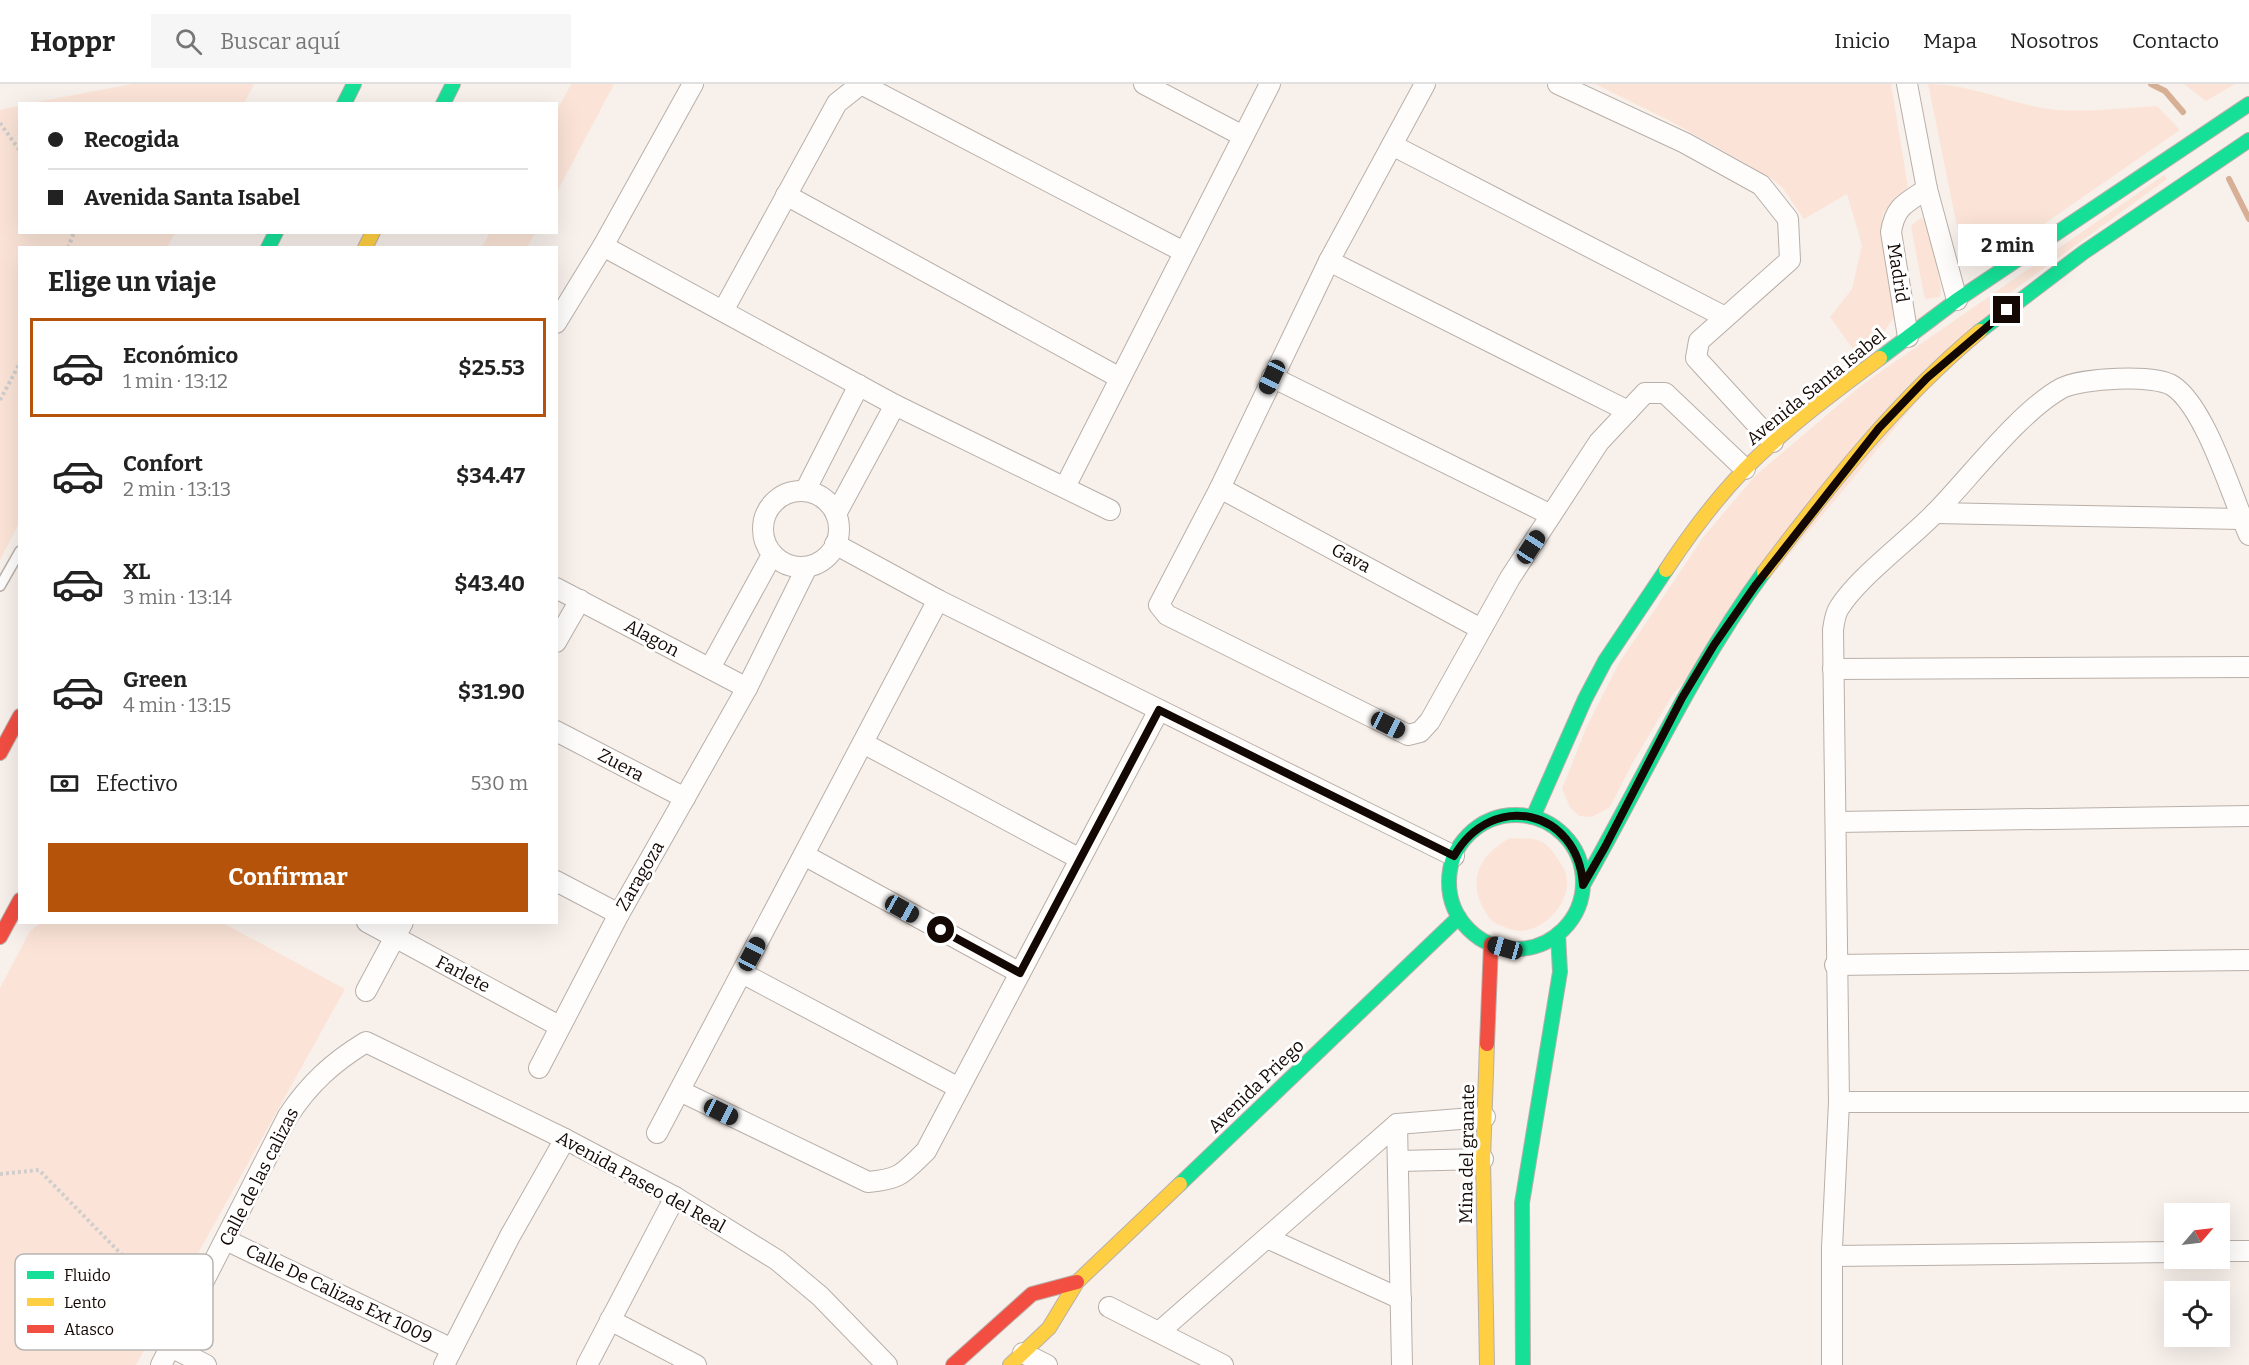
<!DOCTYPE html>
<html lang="es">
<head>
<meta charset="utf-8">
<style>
  body { margin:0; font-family:Bitter,serif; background:#f6f6f6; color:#222; height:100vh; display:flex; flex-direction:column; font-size:22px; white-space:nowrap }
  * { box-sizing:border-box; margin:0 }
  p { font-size:20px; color:#767676 }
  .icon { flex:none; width:33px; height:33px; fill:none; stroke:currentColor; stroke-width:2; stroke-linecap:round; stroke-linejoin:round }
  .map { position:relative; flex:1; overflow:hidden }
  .sheet { position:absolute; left:18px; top:162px; width:540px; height:678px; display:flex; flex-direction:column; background:#fff; border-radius:0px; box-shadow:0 6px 24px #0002 }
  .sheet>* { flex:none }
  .top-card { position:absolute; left:18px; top:18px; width:540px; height:132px; border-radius:0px; box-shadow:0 6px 24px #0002; display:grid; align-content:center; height:132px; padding:0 30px; background:#fff }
  .needle { width:39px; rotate:62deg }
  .tools { position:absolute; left:2164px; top:1119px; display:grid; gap:12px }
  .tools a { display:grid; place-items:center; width:66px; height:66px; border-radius:0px; background:#fff; box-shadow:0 6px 24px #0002; font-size:30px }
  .end { position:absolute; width:27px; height:27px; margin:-14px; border:8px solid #130803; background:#fff; box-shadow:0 0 0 3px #fff }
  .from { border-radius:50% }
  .bubble { position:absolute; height:42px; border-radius:0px; background:#fff; box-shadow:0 6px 24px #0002; font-size:20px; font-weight:700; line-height:42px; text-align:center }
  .car { position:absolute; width:18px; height:36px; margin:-18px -9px; border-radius:8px; box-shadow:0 0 4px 2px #0007; background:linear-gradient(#222 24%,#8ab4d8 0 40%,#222 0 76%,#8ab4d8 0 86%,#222 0) }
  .top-card b { display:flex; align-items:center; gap:21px; height:57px; font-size:22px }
  .top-card b+b { border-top:2px solid #e0e0e0 }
  .top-card i { width:15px; height:15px; background:#222 }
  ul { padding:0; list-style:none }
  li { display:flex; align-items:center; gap:18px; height:99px; margin:0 12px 9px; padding:0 18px; border:3px solid transparent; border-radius:0px }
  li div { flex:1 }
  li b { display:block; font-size:22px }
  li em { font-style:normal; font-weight:700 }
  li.on { border-color:#b45309 }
  li>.icon { width:54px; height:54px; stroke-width:1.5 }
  h2 { padding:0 30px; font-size:27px; line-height:72px }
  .pay { display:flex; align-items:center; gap:15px; height:66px; padding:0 30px; font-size:22px }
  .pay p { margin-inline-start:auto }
  .button { display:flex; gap:12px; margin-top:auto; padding:12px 30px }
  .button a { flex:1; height:69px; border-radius:0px; background:#b45309; color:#fff; font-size:24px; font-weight:700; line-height:69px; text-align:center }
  header { display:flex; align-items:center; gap:36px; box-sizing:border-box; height:84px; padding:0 30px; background:#fff; border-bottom:2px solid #e0e0e0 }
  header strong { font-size:28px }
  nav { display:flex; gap:33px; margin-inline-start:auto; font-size:21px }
  .search { width:420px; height:54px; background:#f6f6f6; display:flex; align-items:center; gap:15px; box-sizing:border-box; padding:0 21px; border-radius:0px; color:#767676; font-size:22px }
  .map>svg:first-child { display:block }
  .green { fill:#fbe4d7 }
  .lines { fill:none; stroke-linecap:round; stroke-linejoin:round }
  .stream { stroke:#d6af95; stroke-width:6 }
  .lane-casing { stroke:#b8afa8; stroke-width:12 }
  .street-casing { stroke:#b8afa8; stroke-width:22 }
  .fast-casing { stroke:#b8afa8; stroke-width:16 }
  .slow-casing { stroke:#b8afa8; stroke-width:16 }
  .jam-casing { stroke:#b8afa8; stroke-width:16 }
  .path { stroke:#d0cecc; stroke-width:4; stroke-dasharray:3 3; stroke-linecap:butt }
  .lane { stroke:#fefdfc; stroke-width:9 }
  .street { stroke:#fefdfc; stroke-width:20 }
  .fast { stroke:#16e098; stroke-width:14 }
  .slow { stroke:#ffcf43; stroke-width:14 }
  .jam { stroke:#f24e42; stroke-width:14 }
  .route { stroke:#130803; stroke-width:8 }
  .labels { text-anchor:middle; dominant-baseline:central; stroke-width:6; stroke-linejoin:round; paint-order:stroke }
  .street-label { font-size:18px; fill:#130803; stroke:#fff }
  .key { fill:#fff; stroke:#b8b5b3; stroke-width:1.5 }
  .key-label { font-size:16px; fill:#130803 }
</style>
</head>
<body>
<header>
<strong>Hoppr</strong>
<div class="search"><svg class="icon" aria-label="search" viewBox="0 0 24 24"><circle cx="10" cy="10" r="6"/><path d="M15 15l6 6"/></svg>Buscar aquí</div>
<nav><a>Inicio</a><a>Mapa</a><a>Nosotros</a><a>Contacto</a></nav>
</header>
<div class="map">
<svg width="2249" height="1281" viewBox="0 0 2249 1281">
  <rect width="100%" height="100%" fill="#f8f0eb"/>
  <!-- green -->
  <g class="green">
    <path d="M132 0H254L244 19H32Z"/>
    <path d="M571 0H614L557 108V26Z"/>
    <path d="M1595 0H1891L1908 103 1883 129 1881 148 1895 232 1883 249 1855 268 1830 233 1852 205 1862 161 1847 110 1804 135 1782 103 1768 92 1670 37Z"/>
    <path d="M1928 0C1966 0 2000 15 2037 23 2075 31 2118 24 2157 22L2180 46 1992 176C1977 176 1970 174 1961 162Z"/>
    <path d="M2184 0H2235L2206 17Z"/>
    <path d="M19 22 20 148 175 149 167 163 20 164 19 439 0 476V26Z"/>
    <path d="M2164 91 2167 95 2003 214 1672 612 1632 680 1610 723 1592 733 1579 732 1570 723 1562 705 1586 644 1619 579 1704 452 1755 392 1863 300Z"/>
    <path d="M1921 134 1928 140 1941 204 1940 213 1925 215 1923 206 1911 142Z"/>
    <path d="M490 149V148L535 149 527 163H482Z"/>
    <path d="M1510 754C1518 755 1526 754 1533 755 1544 756 1552 765 1557 774 1560 778 1564 784 1566 790 1574 820 1537 857 1507 844 1500 841 1492 839 1488 832 1466 800 1477 772 1510 754Z"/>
    <path d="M221 838 345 905 136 1281H0V904L30 847 41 839Z"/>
  </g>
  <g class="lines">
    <!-- stream -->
    <g class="stream">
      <path d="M2151 0 2165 7 2183 28"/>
      <path d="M2229 95 2249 135"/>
    </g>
    <defs>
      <path id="lane" d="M0 502 20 467"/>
      <g id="street">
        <path d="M861 0 1184 168"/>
        <path d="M1144 0 1243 52"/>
        <path d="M1425 0 1329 177 1220 404 1159 521 1167 531 1408 651 1420 648 1430 637 1510 494 1599 358 1645 309H1665L1745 385"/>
        <path d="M1558 0 1685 59 1761 101 1788 135 1790 176 1699 257 1696 274 1773 358"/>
        <path d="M1907 0 1927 105 1957 216"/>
        <path d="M1392 61 1725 233"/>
        <path d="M786 111 1120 294"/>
        <path d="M603 162 895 321 1110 426"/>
        <path d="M1329 177 1628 327"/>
        <path d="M723 227 837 19 861 0"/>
        <path d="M556 239 603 162 693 0"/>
        <path d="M1908 253 1891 148C1895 122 1906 119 1927 105"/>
        <path d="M1272 293 1551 431"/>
        <path d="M1065 403 1270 0"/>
        <path d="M1220 404 1481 545"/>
        <path d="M805 407 859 301"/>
        <circle cx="801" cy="445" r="38"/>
        <path d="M1935 429 2242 435"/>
        <path d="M836 430 895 321"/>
        <path d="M835 460 938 516 1454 772"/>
        <path d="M556 504 747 604"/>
        <path d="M556 558 580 516"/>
        <path d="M710 584 772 471"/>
        <path d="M1833 585 2249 583"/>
        <path d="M556 647 685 714"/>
        <path d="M863 659 1080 775"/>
        <path d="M1836 738 2249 732"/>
        <path d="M804 771 1020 889"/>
        <path d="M556 797 619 830"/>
        <path d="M367 838 559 942"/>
        <path d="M1835 881 2249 876"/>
        <path d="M742 889 959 1004"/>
        <path d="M366 907 403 838"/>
        <path d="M539 984 619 830 747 604 807 483"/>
        <path d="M680 1007 868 1098C901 1095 902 1090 926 1067L1159 626"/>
        <path d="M1839 1018H2249"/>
        <path d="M1397 1040 1402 1281"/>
        <path d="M657 1049 938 516"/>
        <path d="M1399 1077 1483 1075"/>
        <path d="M1267 1154 1401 1215"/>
        <path d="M226 1156 452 1265"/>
        <path d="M2220 1167H2249"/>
        <path d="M1832 1172 2175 1168"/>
        <path d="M1109 1223 1223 1281"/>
        <path d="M610 1236 696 1281"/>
        <path d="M1159 1248 1397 1040 1485 1033"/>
        <path d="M171 1263 206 1281"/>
        <path d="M1023 1269 1047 1281"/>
        <path d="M161 1281 288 1032C309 1000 333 978 366 958L565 1055 675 1113 777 1176 820 1212 887 1281"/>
        <path d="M444 1281 510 1152 565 1055"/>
        <path d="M587 1281 675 1113"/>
        <path d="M1832 1281V1164L1839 1018 1833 546C1834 539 1835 530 1839 524 1858 493 1909 456 1936 428 1970 393 2021 326 2062 304 2081 294 2155 290 2173 302 2206 324 2232 413 2249 451"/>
      </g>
      <g id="fast">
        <path d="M344 20 354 0"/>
        <path d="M443 20 453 0"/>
        <path d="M268 164 276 148"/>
        <path d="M1980 247 2084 168 2249 56"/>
        <path d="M1880 274 1957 216 2249 20"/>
        <circle cx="1516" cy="798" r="67"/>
        <path d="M1533 733 1585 615 1605 577 1666 486"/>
        <path d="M1583 801C1643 696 1692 586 1764 488"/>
        <path d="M1180 1100 1459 833"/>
        <path d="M1523 1281 1522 1119 1560 888 1558 850"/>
      </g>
      <g id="slow">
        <path d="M365 164 373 148"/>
        <path d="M1666 486C1689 451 1716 415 1745 385 1786 344 1834 308 1880 274"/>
        <path d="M1764 488C1830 401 1896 317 1980 247"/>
        <path d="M1010 1281 1049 1244 1077 1198 1180 1100"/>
        <path d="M1487 1281 1483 1075 1487 960"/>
      </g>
      <g id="jam">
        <path d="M0 669 20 632"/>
        <path d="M0 853 20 816"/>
        <path d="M1487 960 1491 860"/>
        <path d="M953 1281 1032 1210 1077 1198"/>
      </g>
    </defs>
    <!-- lane casing -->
    <use href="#lane" class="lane-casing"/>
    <!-- street casing -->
    <use href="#street" class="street-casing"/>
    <!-- fast casing -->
    <use href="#fast" class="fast-casing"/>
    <!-- slow casing -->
    <use href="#slow" class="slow-casing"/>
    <!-- jam casing -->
    <use href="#jam" class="jam-casing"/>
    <!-- path -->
    <g class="path">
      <path d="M0 39 20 67"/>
      <path d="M68 164 74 148"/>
      <path d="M0 316 20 279"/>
      <path d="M0 1090 39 1086 170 1220"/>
    </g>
    <!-- lane -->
    <use href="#lane" class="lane"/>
    <!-- street -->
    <use href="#street" class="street"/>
    <!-- fast -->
    <use href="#fast" class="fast"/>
    <!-- slow -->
    <use href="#slow" class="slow"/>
    <!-- jam -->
    <use href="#jam" class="jam"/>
  </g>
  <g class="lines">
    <!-- route -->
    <path class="route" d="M941 846 1020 889 1159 626 1454 772C1492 706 1578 725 1583 801L1605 763 1682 614 1714 561 1755 502 1879 344 1927 294 2007 226"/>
  </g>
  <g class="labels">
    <!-- street labels -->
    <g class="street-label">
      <text transform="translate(1898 189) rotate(81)">Madrid</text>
      <text transform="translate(1816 303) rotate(-39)">Avenida Santa Isabel</text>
      <text transform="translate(1351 474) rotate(28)">Gava</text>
      <text transform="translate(652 554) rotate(28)">Alagon</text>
      <text transform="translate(621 681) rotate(28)">Zuera</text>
      <text transform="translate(640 792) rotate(-60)">Zaragoza</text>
      <text transform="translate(463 890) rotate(28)">Farlete</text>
      <text transform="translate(1256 1002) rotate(-44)">Avenida Priego</text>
      <text transform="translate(1467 1070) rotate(-89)">Mina del granate</text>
      <text transform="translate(259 1093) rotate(-63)">Calle de las calizas</text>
      <text transform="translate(641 1098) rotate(29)">Avenida Paseo del Real</text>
      <text transform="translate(339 1210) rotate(26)">Calle De Calizas Ext 1009</text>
    </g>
  </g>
  <!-- legend -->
  <rect x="15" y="1170" width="198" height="96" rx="9" class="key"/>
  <rect x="27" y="1187" width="27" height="8" fill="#16e098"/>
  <rect x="27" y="1214" width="27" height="8" fill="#ffcf43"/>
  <rect x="27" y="1241" width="27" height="8" fill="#f24e42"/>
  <g class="key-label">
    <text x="64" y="1197">Fluido</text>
    <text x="64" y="1224">Lento</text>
    <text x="64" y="1251">Atasco</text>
  </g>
</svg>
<div class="tools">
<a><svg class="needle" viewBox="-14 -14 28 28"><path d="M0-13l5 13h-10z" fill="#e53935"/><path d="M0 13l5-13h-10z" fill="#767676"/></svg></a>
<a><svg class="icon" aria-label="locate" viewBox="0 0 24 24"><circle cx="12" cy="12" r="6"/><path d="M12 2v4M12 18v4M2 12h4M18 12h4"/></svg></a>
</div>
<i class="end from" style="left:941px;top:846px"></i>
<i class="end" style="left:2007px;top:226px"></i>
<div class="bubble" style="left:1958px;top:140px;width:99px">2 min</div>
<i class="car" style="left:1272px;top:293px;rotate:205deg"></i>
<i class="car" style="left:1531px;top:463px;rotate:33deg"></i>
<i class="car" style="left:1388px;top:641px;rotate:117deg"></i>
<i class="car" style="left:902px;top:825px;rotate:119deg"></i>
<i class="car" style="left:1505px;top:864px;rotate:286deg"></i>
<i class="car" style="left:752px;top:870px;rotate:28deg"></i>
<i class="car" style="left:721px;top:1028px;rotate:116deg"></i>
<div class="top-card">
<b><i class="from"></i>Recogida</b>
<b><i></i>Avenida Santa Isabel</b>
</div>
<section class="sheet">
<h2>Elige un viaje</h2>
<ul>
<li class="on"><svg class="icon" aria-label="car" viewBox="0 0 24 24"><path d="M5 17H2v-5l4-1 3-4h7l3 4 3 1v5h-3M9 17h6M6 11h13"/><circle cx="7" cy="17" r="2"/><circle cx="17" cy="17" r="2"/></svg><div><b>Económico</b><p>1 min · 13:12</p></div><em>$25.53</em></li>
<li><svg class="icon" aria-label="car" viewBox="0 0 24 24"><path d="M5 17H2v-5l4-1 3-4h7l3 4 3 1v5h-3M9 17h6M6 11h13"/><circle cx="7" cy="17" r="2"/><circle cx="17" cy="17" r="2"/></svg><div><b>Confort</b><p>2 min · 13:13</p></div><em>$34.47</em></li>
<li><svg class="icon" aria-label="car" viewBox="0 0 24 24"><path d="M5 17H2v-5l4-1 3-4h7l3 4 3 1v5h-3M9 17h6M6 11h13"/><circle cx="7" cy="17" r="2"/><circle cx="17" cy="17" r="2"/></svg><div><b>XL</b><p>3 min · 13:14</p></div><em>$43.40</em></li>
<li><svg class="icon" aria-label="car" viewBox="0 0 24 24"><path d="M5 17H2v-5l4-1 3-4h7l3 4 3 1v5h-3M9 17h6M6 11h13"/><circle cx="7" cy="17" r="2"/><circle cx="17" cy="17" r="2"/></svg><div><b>Green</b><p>4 min · 13:15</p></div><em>$31.90</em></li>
</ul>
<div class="pay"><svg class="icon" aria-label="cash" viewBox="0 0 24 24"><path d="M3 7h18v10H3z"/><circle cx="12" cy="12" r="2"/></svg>Efectivo<p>530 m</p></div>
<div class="button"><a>Confirmar</a></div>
</section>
</div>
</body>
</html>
